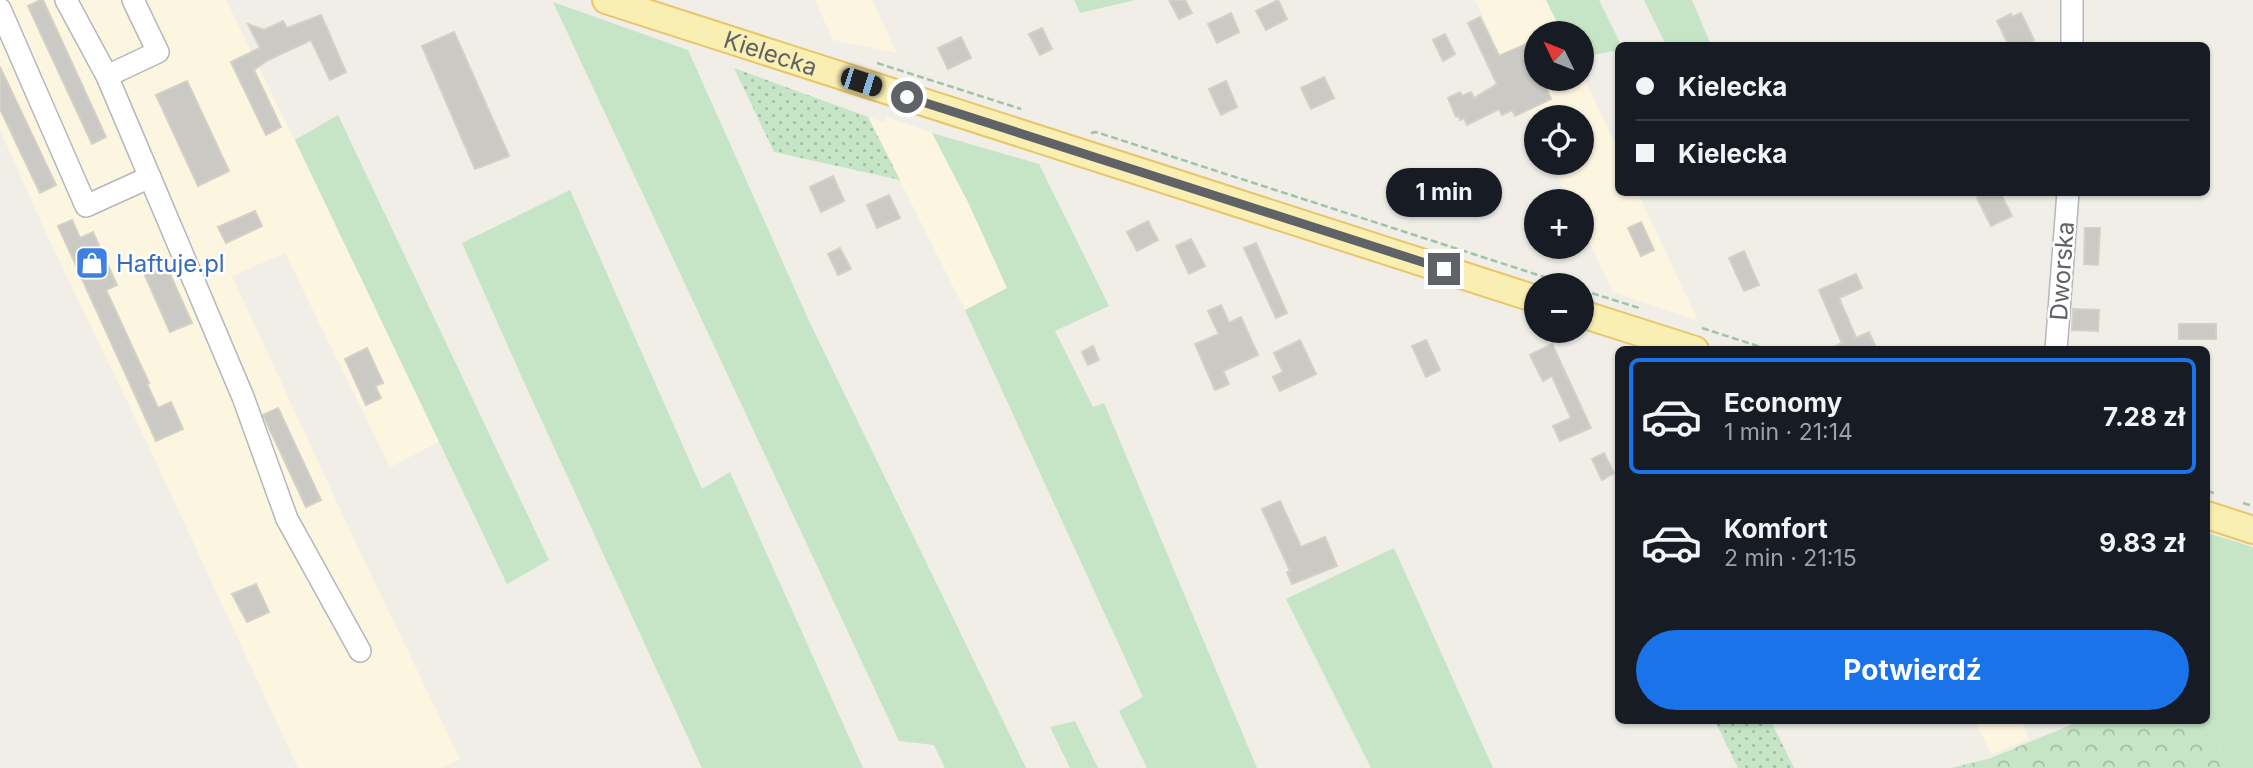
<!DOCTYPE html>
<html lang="pl">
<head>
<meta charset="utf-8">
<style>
  body { margin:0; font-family:Inter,sans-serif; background:#20242c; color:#f1f3f6; height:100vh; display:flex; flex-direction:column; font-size:26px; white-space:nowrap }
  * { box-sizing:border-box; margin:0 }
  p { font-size:23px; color:#9ea1a6 }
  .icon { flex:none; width:38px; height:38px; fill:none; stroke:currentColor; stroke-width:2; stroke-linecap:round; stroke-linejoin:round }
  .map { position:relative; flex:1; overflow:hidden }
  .sheet { position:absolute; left:1615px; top:346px; width:595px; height:378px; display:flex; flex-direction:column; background:#171b24; border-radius:10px; box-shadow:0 2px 5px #0004 }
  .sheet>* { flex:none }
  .guide { position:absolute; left:1615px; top:42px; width:595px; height:154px; border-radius:10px; box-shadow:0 2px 5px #0004; display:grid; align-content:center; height:154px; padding:0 21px; background:#171b24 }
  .needle { width:46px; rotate:313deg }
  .fabs { position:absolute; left:1524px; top:21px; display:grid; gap:14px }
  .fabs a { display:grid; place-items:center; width:70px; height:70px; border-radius:50%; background:#171b24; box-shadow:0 2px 5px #0004; font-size:35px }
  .end { position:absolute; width:32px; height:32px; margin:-16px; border:9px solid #5f6266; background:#fff; box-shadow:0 0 0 4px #fff }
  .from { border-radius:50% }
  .bubble { position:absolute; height:49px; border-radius:24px; background:#171b24; box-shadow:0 2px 5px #0004; font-size:23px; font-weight:700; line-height:49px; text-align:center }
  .car { position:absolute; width:21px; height:42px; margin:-21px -10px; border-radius:9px; box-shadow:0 0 5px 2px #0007; background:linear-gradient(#222 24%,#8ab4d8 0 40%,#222 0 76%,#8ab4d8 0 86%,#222 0) }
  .guide b { display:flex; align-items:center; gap:24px; height:66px; font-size:26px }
  .guide b+b { border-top:2px solid #363941 }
  .guide i { width:18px; height:18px; background:#f1f3f6 }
  ul { padding:12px 0 0; list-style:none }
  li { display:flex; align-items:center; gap:21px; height:116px; margin:0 14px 10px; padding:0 7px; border:4px solid transparent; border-radius:10px }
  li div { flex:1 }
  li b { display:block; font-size:26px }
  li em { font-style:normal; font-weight:700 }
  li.on { border-color:#1a73e8 }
  li>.icon { width:63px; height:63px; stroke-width:1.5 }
  .button { display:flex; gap:14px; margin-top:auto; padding:14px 21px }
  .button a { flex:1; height:80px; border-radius:42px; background:#1a73e8; color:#fff; font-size:28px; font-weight:700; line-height:80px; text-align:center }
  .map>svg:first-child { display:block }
  .commercial { fill:#fcf6e0 }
  .green { fill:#c6e5c6 }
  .forest { fill:url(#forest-crowns) }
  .garden { fill:url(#garden-dots) }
  .building { fill:#cbc9c4; stroke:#d4d0c6; stroke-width:2 }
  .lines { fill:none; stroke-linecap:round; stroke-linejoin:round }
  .minor-casing { stroke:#b4b7bb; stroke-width:24 }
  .major-casing { stroke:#e8c568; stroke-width:30 }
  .path { stroke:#9ec3a9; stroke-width:2.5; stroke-dasharray:7 3.5; stroke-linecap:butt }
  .minor { stroke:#fff; stroke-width:21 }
  .major { stroke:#faefb2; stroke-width:26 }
  .route { stroke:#5f6266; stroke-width:9 }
  .labels { text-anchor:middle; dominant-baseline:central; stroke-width:5; stroke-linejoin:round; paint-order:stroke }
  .street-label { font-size:24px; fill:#5f6266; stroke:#fff }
  .shop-label { font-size:24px; fill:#366cbe; stroke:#fff; text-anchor:start }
</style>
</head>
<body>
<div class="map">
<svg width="2253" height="768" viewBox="0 0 2253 768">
  <defs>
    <pattern id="forest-crowns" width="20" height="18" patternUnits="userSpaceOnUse" patternTransform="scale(1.75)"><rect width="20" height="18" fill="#c6e5c6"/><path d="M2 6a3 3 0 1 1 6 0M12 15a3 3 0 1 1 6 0" fill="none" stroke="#a4bda5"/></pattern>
    <pattern id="garden-dots" width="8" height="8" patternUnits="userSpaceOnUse" patternTransform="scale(1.75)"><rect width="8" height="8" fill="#c6e5c6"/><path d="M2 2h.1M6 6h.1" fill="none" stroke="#a4bda5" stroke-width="1.8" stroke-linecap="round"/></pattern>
  </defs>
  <rect width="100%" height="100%" fill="#f0eee7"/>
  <!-- commercial -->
  <g class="commercial">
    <path d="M0 0H226L441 441 390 467 285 253 232 276 359 550 460 759 441 768H298L148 445 46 233 0 130Z"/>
    <path d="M815 0H872L897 53 833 40Z"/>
    <path d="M1475 0H1546L1562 33H1536V79H1582V74L1619 152V192L1638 193 1698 321 1613 292 1582 227V201H1570L1551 163H1582V117H1536V131Z"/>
    <path d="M868 117 884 122 887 117 932 133 968 202 1007 288 965 310Z"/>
    <path d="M1975 721H2021L2029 739 1991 754Z"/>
  </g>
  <!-- green -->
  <g class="green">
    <path d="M1074 0H1135L1080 13Z"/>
    <path d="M1546 0H1599L1621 45 1619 46V50L1582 57V33H1562Z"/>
    <path d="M1644 0H1692L1711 45H1666Z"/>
    <path d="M553 2 688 50 810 323 1026 768H945L934 745 899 741Z"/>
    <path d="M338 115 549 560 507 584 295 140Z"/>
    <path d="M932 133 1039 164 1109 306 1055 331 1093 407 1104 403 1257 768H1147L1119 711 1143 697 965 310 1007 288 968 202Z"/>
    <path d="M570 190 702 489 730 472 863 768H702L523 380 462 243Z"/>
    <path d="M2207 533 2253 547V768H2226L2216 737 2169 724 2170 721H2207Z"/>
    <path d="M1394 548 1493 768H1371L1286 599Z"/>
    <path d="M1075 721 1098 768H1070L1050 727Z"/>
  </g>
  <!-- forest -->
  <path class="forest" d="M2080 721H2170V724L2216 737 2226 768H1951L1991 758Z"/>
  <!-- garden -->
  <g class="garden">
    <path d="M734 68 868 117 900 180 774 152Z"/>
    <path d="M1715 721H1771L1794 768H1738Z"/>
  </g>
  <!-- building -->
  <g class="building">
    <path d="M40 0H43L106 137 92 144 28 6Z"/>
    <path d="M1169 0H1185L1192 13 1179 19Z"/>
    <path d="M1278 0 1287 19 1266 30 1256 11Z"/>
    <path d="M1231 13 1239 32 1217 43 1208 24Z"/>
    <path d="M2021 13 2034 40 2022 46H2009L1997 21 2011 14 2012 17Z"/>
    <path d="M321 15 346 72 330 80 311 40 268 60 254 70 281 127 266 135 231 62 260 48 248 24 264 30 283 21 287 28Z"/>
    <path d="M1480 17 1499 56 1526 44 1536 67V79H1542L1551 99 1515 116 1512 110 1502 115 1499 109 1467 125 1464 118 1460 120 1459 116 1456 117 1448 98 1460 92 1462 96 1471 92 1474 98 1497 84 1468 23Z"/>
    <path d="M1042 28 1052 49 1040 55 1029 34Z"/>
    <path d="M454 32 509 156 475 169 422 46Z"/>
    <path d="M1445 34 1455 54 1443 61 1433 40Z"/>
    <path d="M961 37 971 58 948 69 938 48Z"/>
    <path d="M0 67 56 185 40 193 0 109Z"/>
    <path d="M1324 77 1334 98 1311 109 1301 88Z"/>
    <path d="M187 81 229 171 198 186 156 95Z"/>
    <path d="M1226 81 1237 107 1221 115 1209 89Z"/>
    <path d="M833 176 844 201 821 212 810 187Z"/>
    <path d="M1988 192H2000L2012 216 1991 226 1977 198Z"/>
    <path d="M889 195 900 218 877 228 867 205Z"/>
    <path d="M255 211 262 226 226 243 218 227Z"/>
    <path d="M72 220 80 238 93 232 117 285 106 290 149 383 147 384 158 408 171 402 183 429 156 441 58 226Z"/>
    <path d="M1148 221 1158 240 1137 251 1127 232Z"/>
    <path d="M1641 222 1654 250 1641 256 1628 228Z"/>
    <path d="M2085 228H2100L2098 265 2084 264Z"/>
    <path d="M1191 239 1205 266 1189 274 1176 246Z"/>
    <path d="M1256 243 1287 313 1276 318 1244 248Z"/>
    <path d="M840 248 851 269 838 275 828 254Z"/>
    <path d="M1744 251 1759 285 1744 291 1729 258Z"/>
    <path d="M164 261 192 323 170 332 143 271Z"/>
    <path d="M1856 274 1862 288 1839 298 1856 338 1869 332 1877 350H1827L1842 343 1819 290Z"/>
    <path d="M1221 305 1229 323 1241 317 1258 355 1223 371 1229 384 1215 390 1195 344 1219 334 1208 311Z"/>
    <path d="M2073 309 2099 310 2098 331 2072 330Z"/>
    <rect x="2179" y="324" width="37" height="15"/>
    <path d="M1300 340 1316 374 1280 391 1273 377 1283 372 1274 353Z"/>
    <path d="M1426 340 1440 370 1426 377 1412 346Z"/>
    <path d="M1552 344 1591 428 1560 441 1553 426 1571 418 1552 376 1543 381 1530 355Z"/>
    <path d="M1093 346 1099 360 1088 365 1082 352Z"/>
    <path d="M367 348 383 383 375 386 381 398 366 405 345 359Z"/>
    <path d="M278 408 321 500 306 507 263 415Z"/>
    <path d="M1604 453 1614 473 1602 480 1592 459Z"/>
    <path d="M1280 501 1301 547 1325 537 1337 566 1292 584 1287 572 1290 571 1262 509Z"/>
    <path d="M256 584 269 612 247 622 232 594Z"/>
  </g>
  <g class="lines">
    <defs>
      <g id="minor">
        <path d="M66 0 107 76 243 397 287 519 360 651"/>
        <path d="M0 9 86 206 150 177"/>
        <path d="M2072 46V0"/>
        <path d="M107 76 158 52 133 0"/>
        <path d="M2056 350 2068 192"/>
      </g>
      <g id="major">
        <path id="s1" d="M606 0 1536 299"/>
        <path d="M1582 314 1695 350"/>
        <path d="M2207 515 2253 530"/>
      </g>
    </defs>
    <!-- minor casing -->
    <use href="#minor" class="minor-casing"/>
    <!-- major casing -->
    <use href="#major" class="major-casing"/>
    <!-- path -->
    <g class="path">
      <path d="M877 63 1021 109"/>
      <path d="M1091 133 1096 132 1569 285"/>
      <path d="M1582 290 1639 308"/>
      <path d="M1702 328 1770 350"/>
      <path d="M2207 491 2217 494"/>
      <path d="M2243 503 2253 506"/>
    </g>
    <!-- minor -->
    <use href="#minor" class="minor"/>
    <!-- major -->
    <use href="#major" class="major"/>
  </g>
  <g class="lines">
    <!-- route -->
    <path class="route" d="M907 97 1444 269"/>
  </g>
  <!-- icons -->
  <defs>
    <symbol id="shop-square" viewBox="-11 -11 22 22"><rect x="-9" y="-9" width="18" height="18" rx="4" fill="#3f7fe0" stroke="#fff"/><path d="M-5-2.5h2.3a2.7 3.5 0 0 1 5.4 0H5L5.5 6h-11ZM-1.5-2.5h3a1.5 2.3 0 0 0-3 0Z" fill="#fff"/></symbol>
  </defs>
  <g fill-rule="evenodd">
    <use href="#shop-square" x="73" y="244" width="38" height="38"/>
  </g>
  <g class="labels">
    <!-- street labels -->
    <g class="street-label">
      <text stroke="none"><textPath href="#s1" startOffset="173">Kielecka</textPath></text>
      <text transform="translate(2062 271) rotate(-86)">Dworska</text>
    </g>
    <!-- shop labels -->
    <g class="shop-label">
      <text x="116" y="263">Haftuje.pl</text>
    </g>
  </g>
</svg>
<div class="fabs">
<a><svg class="needle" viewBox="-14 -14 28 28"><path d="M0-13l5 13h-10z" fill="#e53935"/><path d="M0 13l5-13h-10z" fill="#9ea1a6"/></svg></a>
<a><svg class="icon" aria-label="locate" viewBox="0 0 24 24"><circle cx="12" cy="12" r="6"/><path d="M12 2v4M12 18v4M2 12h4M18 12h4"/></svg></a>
<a>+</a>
<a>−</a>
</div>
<i class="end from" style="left:907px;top:97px"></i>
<i class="end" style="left:1444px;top:269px"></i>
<div class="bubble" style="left:1386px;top:168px;width:116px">1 min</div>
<i class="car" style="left:861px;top:82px;rotate:108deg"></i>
<div class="guide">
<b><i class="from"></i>Kielecka</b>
<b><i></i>Kielecka</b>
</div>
<section class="sheet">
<ul>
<li class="on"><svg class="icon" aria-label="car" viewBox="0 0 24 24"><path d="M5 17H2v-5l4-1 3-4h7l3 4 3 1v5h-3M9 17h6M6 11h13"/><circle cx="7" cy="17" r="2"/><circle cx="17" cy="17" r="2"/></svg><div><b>Economy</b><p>1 min · 21:14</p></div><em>7.28 zł</em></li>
<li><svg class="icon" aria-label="car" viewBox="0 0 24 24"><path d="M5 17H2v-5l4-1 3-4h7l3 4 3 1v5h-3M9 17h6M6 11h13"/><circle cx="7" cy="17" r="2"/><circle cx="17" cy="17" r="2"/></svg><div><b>Komfort</b><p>2 min · 21:15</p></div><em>9.83 zł</em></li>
</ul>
<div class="button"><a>Potwierdź</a></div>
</section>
</div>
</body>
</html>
